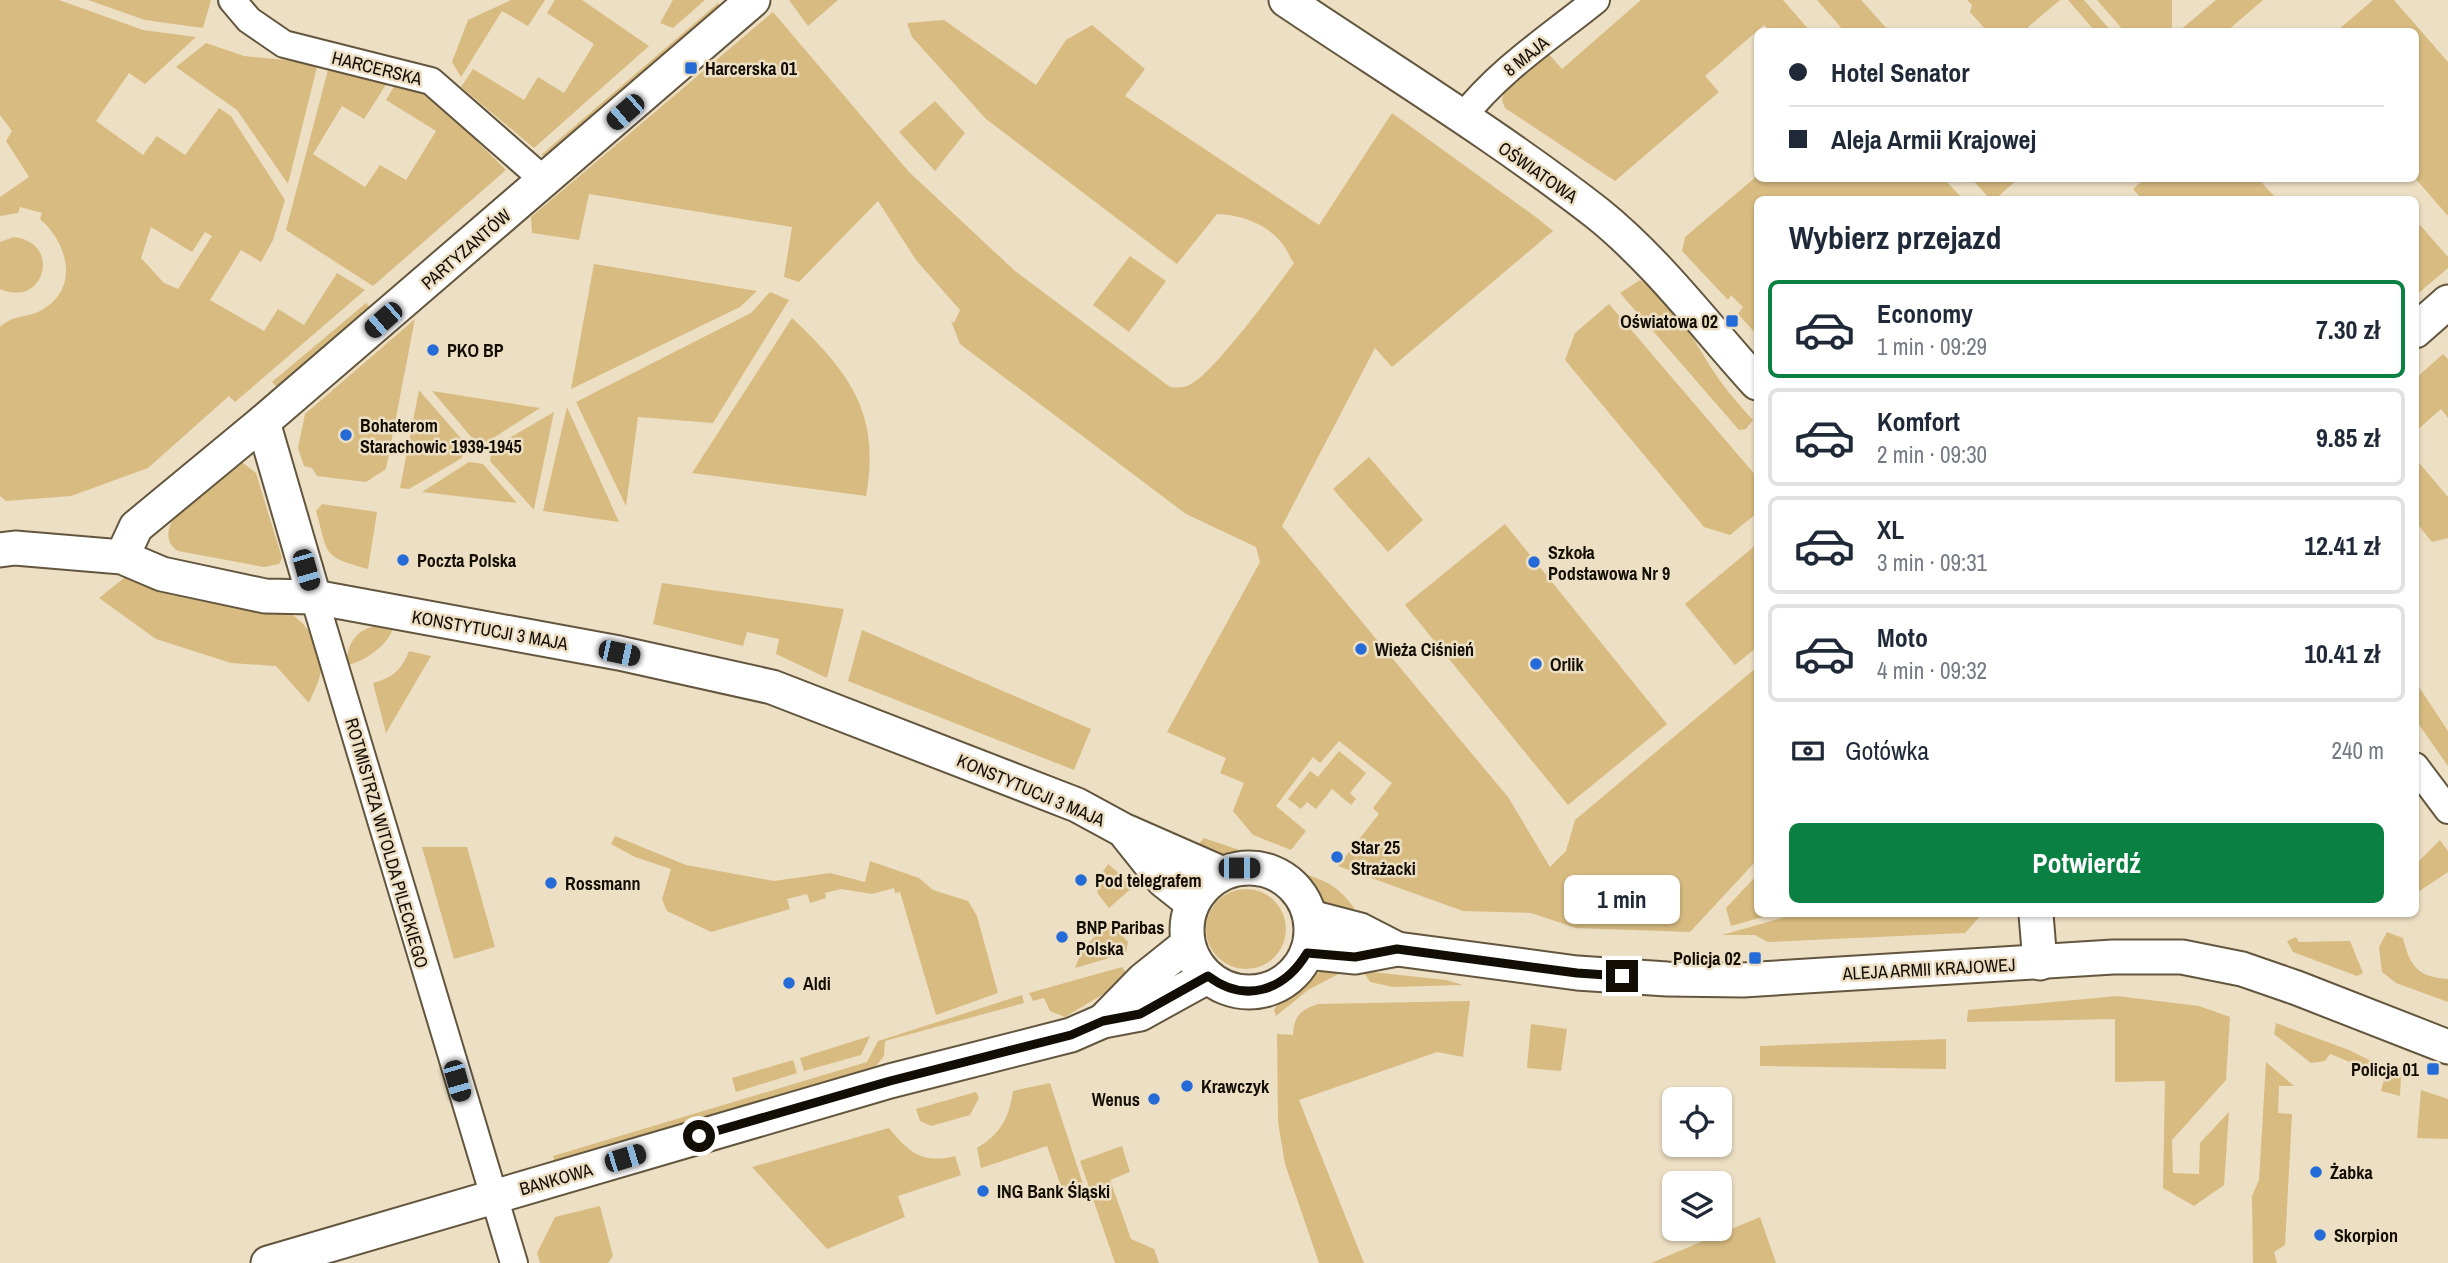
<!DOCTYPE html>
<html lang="pl">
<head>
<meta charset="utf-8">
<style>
  body { margin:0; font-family:"Archivo Narrow",sans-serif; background:#f2f2f3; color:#1f2937; height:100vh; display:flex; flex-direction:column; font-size:26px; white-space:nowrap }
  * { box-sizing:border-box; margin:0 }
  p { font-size:23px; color:#747a83 }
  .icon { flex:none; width:38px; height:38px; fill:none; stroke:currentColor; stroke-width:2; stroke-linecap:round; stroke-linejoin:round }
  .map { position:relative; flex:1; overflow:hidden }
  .side { position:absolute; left:1754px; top:196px; width:665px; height:721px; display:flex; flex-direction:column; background:#fff; border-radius:10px; box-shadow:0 2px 5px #0004 }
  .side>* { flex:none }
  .hud { position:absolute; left:1754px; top:28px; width:665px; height:154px; border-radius:10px; box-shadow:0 2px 5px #0004; display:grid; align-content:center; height:154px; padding:0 35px; background:#fff }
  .fabs { position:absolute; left:1662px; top:1087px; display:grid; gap:14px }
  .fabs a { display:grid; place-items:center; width:70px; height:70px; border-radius:10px; background:#fff; box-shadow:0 2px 5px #0004; font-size:35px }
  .end { position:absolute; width:32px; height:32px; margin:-16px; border:9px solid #130e05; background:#fff; box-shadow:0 0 0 4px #fff }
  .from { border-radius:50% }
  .bubble { position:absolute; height:49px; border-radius:10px; background:#fff; box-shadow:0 2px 5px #0004; font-size:23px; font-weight:700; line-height:49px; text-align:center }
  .car { position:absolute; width:21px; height:42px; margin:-21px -10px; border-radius:9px; box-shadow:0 0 5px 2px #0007; background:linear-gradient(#222 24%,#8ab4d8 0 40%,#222 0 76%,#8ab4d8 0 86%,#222 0) }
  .hud b { display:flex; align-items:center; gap:24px; height:66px; font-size:26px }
  .hud b+b { border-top:2px solid #e0e1e3 }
  .hud i { width:18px; height:18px; background:#1f2937 }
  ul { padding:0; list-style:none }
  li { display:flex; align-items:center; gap:21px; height:98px; margin:0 14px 10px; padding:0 21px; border:4px solid #e0e1e3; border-radius:10px }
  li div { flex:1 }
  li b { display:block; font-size:26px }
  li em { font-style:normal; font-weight:700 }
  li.on { border-color:#0b8043 }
  li>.icon { width:63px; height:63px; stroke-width:1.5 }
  h2 { padding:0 35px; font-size:32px; line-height:84px }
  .pay { display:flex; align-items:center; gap:18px; height:77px; padding:0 35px; font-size:26px }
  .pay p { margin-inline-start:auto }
  .button { display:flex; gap:14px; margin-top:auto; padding:14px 35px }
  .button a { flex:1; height:80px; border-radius:10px; background:#0b8043; color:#fff; font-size:28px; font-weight:700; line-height:80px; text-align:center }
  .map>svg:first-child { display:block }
  .green { fill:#d8bb81; fill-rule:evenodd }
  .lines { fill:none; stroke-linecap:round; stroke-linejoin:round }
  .minor-casing { stroke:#63563e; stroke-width:30 }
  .tertiary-casing { stroke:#63563e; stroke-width:37 }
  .minor { stroke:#fff; stroke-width:26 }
  .tertiary { stroke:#fff; stroke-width:33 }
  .route { stroke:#130e05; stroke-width:9 }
  .poi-dot { fill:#256bd7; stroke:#eddfc3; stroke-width:2.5 }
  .labels { text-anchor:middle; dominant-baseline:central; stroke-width:5; stroke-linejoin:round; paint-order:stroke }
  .street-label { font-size:18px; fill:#130e05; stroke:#eddfc3 }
  .poi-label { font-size:18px; font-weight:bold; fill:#130e05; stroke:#eddfc3; text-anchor:start }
</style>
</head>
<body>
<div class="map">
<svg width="2448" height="1263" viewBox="0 0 2448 1263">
  <rect width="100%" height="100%" fill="#eddfc3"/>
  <!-- green -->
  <g class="green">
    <path d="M0 0H59L143 30 196 37 145 84 129 73 96 121 143 155 157 136 185 155 219 108 231 116 285 200 273 240 261 262 241 250 210 300 264 331 278 309 304 325 337 273 365 290 235 402 229 396 148 468 71 496 6 501 0 496V327C12 315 26 318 40 311 80 290 69 244 40 219L42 213 20 207 18 213 0 216V197L29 177 6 141 12 131 0 115ZM151 227 192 252 205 232 212 236 178 289 164 283 141 258Z"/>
    <path d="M88 0H211L203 28 145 20Z"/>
    <path d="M511 0H545L528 26 502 11 461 77 452 62 468 20Z"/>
    <path d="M555 0H582L649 46 534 148 461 87 473 69 524 100 538 77 564 93 594 44 547 13Z"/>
    <path d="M673 0H705L673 28 660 23Z"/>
    <path d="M789 0H838L808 26Z"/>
    <path d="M1641 0H1783L1810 31H1770L1764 25 1705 76 1719 92 1615 181 1505 108 1502 100 1504 93 1549 54 1562 69Z"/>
    <path d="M1817 0H1861L1889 31H1844Z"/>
    <path d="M1967 0H2060L2028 27 2031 32 1987 31 1970 12 1972 5Z"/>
    <path d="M2068 0H2084L2111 31H2095Z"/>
    <path d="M2097 0H2172V27L2167 31H2124Z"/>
    <path d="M2216 0H2263L2227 31H2179Z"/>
    <path d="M2373 0H2394L2448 62V216L2415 178V32L2337 31Z"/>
    <path d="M718 3 722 10 551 157 541 155Z"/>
    <path d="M773 12 909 172 1015 271 1170 387C1178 388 1184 388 1191 384 1213 373 1277 287 1294 263 1290 258 1289 254 1286 249 1271 225 1243 215 1217 214L1177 264 986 119 912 37 907 23 944 20 1036 85 1066 40 1092 25 1145 69 1125 96 1319 225 1392 113 1537 218 1553 231 1392 367 1375 348 1282 526 1508 797 1550 867 1566 851 1575 820 1757 667V860L1690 932 1576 928 1531 913 1463 911 1338 866 1379 814 1373 808 1392 783 1339 741 1320 763 1313 757 1276 806 1306 831 1291 850 1253 835 1233 811 1244 783 1220 773 1226 758 1167 732 1260 562 1256 547 1186 514 960 344 951 321 954 323 960 310 916 260 878 201 799 282 784 277 792 227 589 194 579 240 532 233 531 217Z"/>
    <path d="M206 43 244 56 318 63 288 184 237 110 176 67Z"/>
    <path d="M329 66 389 80 364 119 342 106 313 154 365 187 380 165 406 180 436 131 386 100 398 80 422 87 506 170 373 286 286 230Z"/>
    <path d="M935 101 965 133 935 171 899 132Z"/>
    <path d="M1757 176 1944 179 1963 199 1757 200V335L1738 314 1743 307 1731 295 1728 300 1682 251 1685 237Z"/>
    <path d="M2146 178 2258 179 2277 199H2142L2133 189Z"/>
    <path d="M1972 179H2018L1994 200 1990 199Z"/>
    <path d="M2420 225 2448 257V268L2415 296V229Z"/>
    <path d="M14 237C63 243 44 309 0 289V242Z"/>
    <path d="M1130 256 1166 281 1129 332 1093 305Z"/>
    <path d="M594 264 757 291 740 307 571 389Z"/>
    <path d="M1640 280C1677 301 1697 349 1721 382 1731 396 1742 408 1753 420L1746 429 1739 430 1620 293Z"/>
    <path d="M770 292 789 300 713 423 638 417 626 506 576 402 751 313Z"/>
    <path d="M366 303 372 309 279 389 272 382Z"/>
    <path d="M1609 304 1757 477V513L1730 535 1704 527 1565 360 1575 333Z"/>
    <path d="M792 318C849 372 881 413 866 496L692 473Z"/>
    <path d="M415 319 386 469 366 482 317 476 312 468 304 466 298 448 305 414Z"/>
    <path d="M2443 354 2448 359V418L2441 409 2415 432V379Z"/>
    <path d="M419 390 464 442 462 458 409 489 400 488Z"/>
    <path d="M432 391 540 408 487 442 473 439Z"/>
    <path d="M567 407 619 522 543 511Z"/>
    <path d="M554 412 534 509V510L490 461 492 448Z"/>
    <path d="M1369 457 1423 520 1388 552 1333 489Z"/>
    <path d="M2415 458 2448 497V538L2432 542 2415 521Z"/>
    <path d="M242 462 256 473 282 558 279 564 264 567 178 551C142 526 216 479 235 463Z"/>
    <path d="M469 462 483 464 517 503 422 492Z"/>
    <path d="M322 504 377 512 368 569C321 556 329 556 316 511Z"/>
    <path d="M1505 524 1667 724 1568 805 1405 605Z"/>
    <path d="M1757 544V647L1735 665 1685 604Z"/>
    <path d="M128 575 284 610C306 621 319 641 321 667 322 677 313 693 309 703L276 666 231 663 156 639 99 598Z"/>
    <path d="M662 583 844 609 827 678 776 654 779 639 747 632 743 646 653 624Z"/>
    <path d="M379 625 393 627C390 644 364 662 347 665 346 643 357 629 379 625Z"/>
    <path d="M862 630 1091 729 1074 770 848 681Z"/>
    <path d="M409 651 431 656 386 733 373 683C392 678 402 670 409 651Z"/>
    <path d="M2415 681 2448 731V766L2415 719Z"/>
    <path d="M1339 751 1366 773 1350 793 1356 799 1351 805 1332 789 1316 809 1307 802 1301 809 1288 799 1310 771 1318 777Z"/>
    <path d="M615 836 686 865 774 881 830 873 865 882 870 861 919 878 933 890 968 901 977 916 998 993 936 1015 900 892 895 893 894 888 872 894 841 889 825 893 826 898 810 903 807 894 787 899 790 909 711 932 667 911 662 899 671 869 635 857 611 844Z"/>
    <path d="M1204 838 1260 857 1220 859 1193 850Z"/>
    <path d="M2440 840 2448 851V872L2415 894V865Z"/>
    <path d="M422 847H467L495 947 454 959Z"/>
    <path d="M1108 864 1134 886 1109 908 1098 894 1096 883Z"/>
    <path d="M1285 868C1316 878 1335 880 1354 908L1352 912 1322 906Z"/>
    <path d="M1757 875V914H1773L1731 926 1726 908Z"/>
    <circle cx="1246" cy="929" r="40"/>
    <path d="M1796 914H1982L1965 933 1768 942 1755 935H1722Z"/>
    <path d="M1110 922 1128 942 1126 953 1075 968 1083 948Z"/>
    <path d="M2387 932 2403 938C2410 966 2417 977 2448 979V1002L2396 983 2382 972 2379 947Z"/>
    <path d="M2296 937 2299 942 2350 941 2363 973 2357 976 2293 952 2287 941Z"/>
    <path d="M1122 967 1130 978 1065 1017 1050 1011 1044 998 1033 1001 1029 993Z"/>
    <path d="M1348 969 1308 990 1276 1016 1274 1010C1296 975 1308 972 1348 969Z"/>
    <path d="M1363 971 1446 980 1463 985 1393 987 1370 982Z"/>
    <path d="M1022 995 1024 1003 885 1041 884 1056 875 1067 555 1163 553 1156 867 1062 878 1041Z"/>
    <path d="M2117 996 2199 1006 2230 1017 2226 1080 2172 1140 2173 1173 2199 1174 2200 1143 2229 1112 2224 1185 2194 1206 2163 1188 2165 1081 2115 1082V1019L1967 1022 1968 1010Z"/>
    <path d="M1470 1001 1463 1057 1437 1052 1299 1100 1364 1263H1319L1285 1164 1278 1122 1277 1034 1293 1035C1294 1016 1300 1010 1318 1004Z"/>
    <path d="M2276 1023 2349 1050 2401 1076 2400 1096 2381 1091 2385 1076 2330 1054 2325 1061 2311 1063 2274 1034Z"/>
    <path d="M1531 1024 1567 1029 1561 1071 1527 1068Z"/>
    <path d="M870 1036 861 1055 804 1071 800 1058Z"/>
    <path d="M1946 1039V1069L1760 1066V1046Z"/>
    <path d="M793 1060 797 1073 736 1092 732 1078Z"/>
    <path d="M2266 1062 2294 1086H2279L2278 1113 2292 1114 2285 1245 2274 1252 2277 1263H2253L2252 1196 2259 1180Z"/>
    <path d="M1050 1083 1083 1184 1063 1192 1047 1146 981 1168 977 1148C1000 1134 1009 1119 1013 1091Z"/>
    <path d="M2421 1090 2448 1099V1139L2417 1138Z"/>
    <path d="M976 1092 979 1098 970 1115 931 1126 920 1121 916 1109Z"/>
    <path d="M889 1128C909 1153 923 1164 955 1156L961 1175 898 1196 905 1217 827 1249 752 1167Z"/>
    <path d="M1122 1146 1130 1172 1110 1180 1131 1239 1154 1249 1159 1263H1115L1080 1161Z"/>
    <path d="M600 1206 613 1256 608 1263H540L537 1253 555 1217Z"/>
    <path d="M1760 1217 1776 1263H1651Z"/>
  </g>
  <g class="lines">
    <defs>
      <g id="minor">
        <path d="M232 0 249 20 284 44 431 81 545 181"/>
        <path d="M1462 118C1498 71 1550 37 1596 0"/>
        <path d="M314 597 514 1263"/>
        <path d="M2415 766 2448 810"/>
      </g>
      <g id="tertiary">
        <path d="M1286 0C1390 70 1498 136 1597 213 1657 261 1706 327 1757 383"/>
        <path d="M2415 331 2448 302"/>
        <path d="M263 422 314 597"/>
        <path d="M0 550 15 548 122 557 162 574 265 596 314 597 619 653 772 687 1077 805 1123 830 1221 873"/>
        <path d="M122 557 136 527 263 422 753 0"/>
        <path d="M1127 835 1163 880 1192 903"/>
        <circle cx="1249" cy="930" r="62"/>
        <path d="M2036 914 2040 963"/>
        <path d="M1310 917 1360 930 1397 949 1577 973 1667 979 1743 980 2113 957H2182L2242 969 2297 988 2448 1047"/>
        <path d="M1307 952 1355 957 1397 949"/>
        <path d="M1103 1021 1143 980 1188 944"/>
        <path d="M268 1263 890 1081 1071 1035 1103 1021 1140 1014 1207 977"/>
      </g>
    </defs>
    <!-- minor casing -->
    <use href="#minor" class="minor-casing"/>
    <!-- tertiary casing -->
    <use href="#tertiary" class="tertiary-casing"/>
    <!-- minor -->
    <use href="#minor" class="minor"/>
    <!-- tertiary -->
    <use href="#tertiary" class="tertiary"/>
  </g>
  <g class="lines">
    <!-- route -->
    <path class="route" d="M699 1136 890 1081 1071 1035 1103 1021 1140 1014 1208 976C1245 1004 1284 991 1307 953L1355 957 1397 949 1577 973 1622 976"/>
  </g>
  <!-- markers -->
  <g class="poi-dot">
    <rect x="684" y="61" width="14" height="14" rx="3.5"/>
    <rect x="1725" y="314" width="14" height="14" rx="3.5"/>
    <circle cx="433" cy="350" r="7"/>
    <circle cx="346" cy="435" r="7"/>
    <circle cx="403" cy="560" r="7"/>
    <circle cx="1534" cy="562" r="7"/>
    <circle cx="1361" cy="649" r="7"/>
    <circle cx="1536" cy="664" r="7"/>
    <circle cx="1337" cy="857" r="7"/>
    <circle cx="1081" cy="880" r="7"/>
    <circle cx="551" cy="883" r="7"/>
    <circle cx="1062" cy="937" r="7"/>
    <rect x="1748" y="951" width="14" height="14" rx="3.5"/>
    <circle cx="789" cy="983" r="7"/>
    <rect x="2426" y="1062" width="14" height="14" rx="3.5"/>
    <circle cx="1187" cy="1086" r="7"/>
    <circle cx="1154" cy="1099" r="7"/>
    <circle cx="2316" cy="1172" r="7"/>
    <circle cx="983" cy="1191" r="7"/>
    <circle cx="2320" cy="1235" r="7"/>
  </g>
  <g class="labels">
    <!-- street labels -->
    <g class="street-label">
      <text transform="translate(1526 56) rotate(-39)">8 MAJA</text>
      <text transform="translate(377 68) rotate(14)">HARCERSKA</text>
      <text transform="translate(1538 172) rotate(35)">OŚWIATOWA</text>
      <text transform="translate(466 249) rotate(-41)">PARTYZANTÓW</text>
      <text transform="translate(490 630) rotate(10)">KONSTYTUCJI 3 MAJA</text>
      <text transform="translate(1031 790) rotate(23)">KONSTYTUCJI 3 MAJA</text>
      <text transform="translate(387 843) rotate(74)">ROTMISTRZA WITOLDA PILECKIEGO</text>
      <text transform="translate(1929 969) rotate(-3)">ALEJA ARMII KRAJOWEJ</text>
      <text transform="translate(556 1179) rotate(-16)">BANKOWA</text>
    </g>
    <!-- poi labels -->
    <g class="poi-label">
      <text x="705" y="68">Harcerska 01</text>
      <text x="1718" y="321" text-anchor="end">Oświatowa 02</text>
      <text x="447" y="350">PKO BP</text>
      <text x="360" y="425">Bohaterom<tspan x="360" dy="21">Starachowic 1939-1945</tspan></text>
      <text x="1548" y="552">Szkoła<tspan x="1548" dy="21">Podstawowa Nr 9</tspan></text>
      <text x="417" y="560">Poczta Polska</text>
      <text x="1375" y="649">Wieża Ciśnień</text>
      <text x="1550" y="664">Orlik</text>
      <text x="1351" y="847">Star 25<tspan x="1351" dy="21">Strażacki</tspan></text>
      <text x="1095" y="880">Pod telegrafem</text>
      <text x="565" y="883">Rossmann</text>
      <text x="1076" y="927">BNP Paribas<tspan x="1076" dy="21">Polska</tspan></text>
      <text x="1741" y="958" text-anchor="end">Policja 02</text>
      <text x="803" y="983">Aldi</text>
      <text x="2419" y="1069" text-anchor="end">Policja 01</text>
      <text x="1201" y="1086">Krawczyk</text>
      <text x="1140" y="1099" text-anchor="end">Wenus</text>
      <text x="2330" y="1172">Żabka</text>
      <text x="997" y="1191">ING Bank Śląski</text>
      <text x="2334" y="1235">Skorpion</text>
    </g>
  </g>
</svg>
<div class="fabs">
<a><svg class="icon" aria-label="locate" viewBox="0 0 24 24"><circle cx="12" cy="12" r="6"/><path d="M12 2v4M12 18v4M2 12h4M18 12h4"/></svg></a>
<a><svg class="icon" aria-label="layers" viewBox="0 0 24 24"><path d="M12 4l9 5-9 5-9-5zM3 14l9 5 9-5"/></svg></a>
</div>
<i class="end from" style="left:699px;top:1136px"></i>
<i class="end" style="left:1622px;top:976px"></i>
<div class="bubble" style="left:1564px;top:875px;width:116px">1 min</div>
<i class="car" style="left:625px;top:112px;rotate:229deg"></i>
<i class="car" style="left:383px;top:320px;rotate:229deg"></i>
<i class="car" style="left:306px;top:570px;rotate:164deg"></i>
<i class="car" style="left:619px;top:653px;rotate:102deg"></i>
<i class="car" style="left:1239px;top:868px;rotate:90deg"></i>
<i class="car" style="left:457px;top:1081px;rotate:164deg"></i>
<i class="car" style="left:625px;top:1158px;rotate:73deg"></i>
<div class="hud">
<b><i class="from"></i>Hotel Senator</b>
<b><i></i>Aleja Armii Krajowej</b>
</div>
<section class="side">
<h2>Wybierz przejazd</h2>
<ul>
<li class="on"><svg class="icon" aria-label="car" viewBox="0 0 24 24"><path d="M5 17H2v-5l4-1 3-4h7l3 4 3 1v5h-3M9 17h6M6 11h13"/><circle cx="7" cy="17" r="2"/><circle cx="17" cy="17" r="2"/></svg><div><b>Economy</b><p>1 min · 09:29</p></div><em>7.30 zł</em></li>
<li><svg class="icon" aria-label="car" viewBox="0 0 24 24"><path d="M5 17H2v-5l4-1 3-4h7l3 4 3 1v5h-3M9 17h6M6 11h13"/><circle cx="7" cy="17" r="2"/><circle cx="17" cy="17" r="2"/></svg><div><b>Komfort</b><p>2 min · 09:30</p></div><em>9.85 zł</em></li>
<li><svg class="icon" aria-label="car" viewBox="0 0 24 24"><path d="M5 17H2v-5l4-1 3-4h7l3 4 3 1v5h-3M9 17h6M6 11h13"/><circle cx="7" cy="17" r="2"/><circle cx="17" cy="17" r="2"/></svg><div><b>XL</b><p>3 min · 09:31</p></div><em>12.41 zł</em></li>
<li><svg class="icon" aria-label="car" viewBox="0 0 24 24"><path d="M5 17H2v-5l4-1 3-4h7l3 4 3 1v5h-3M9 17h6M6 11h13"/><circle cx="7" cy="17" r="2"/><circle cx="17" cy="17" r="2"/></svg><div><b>Moto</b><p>4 min · 09:32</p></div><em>10.41 zł</em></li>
</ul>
<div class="pay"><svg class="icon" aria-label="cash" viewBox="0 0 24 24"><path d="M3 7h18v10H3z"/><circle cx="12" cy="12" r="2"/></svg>Gotówka<p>240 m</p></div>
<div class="button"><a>Potwierdź</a></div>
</section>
</div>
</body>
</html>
